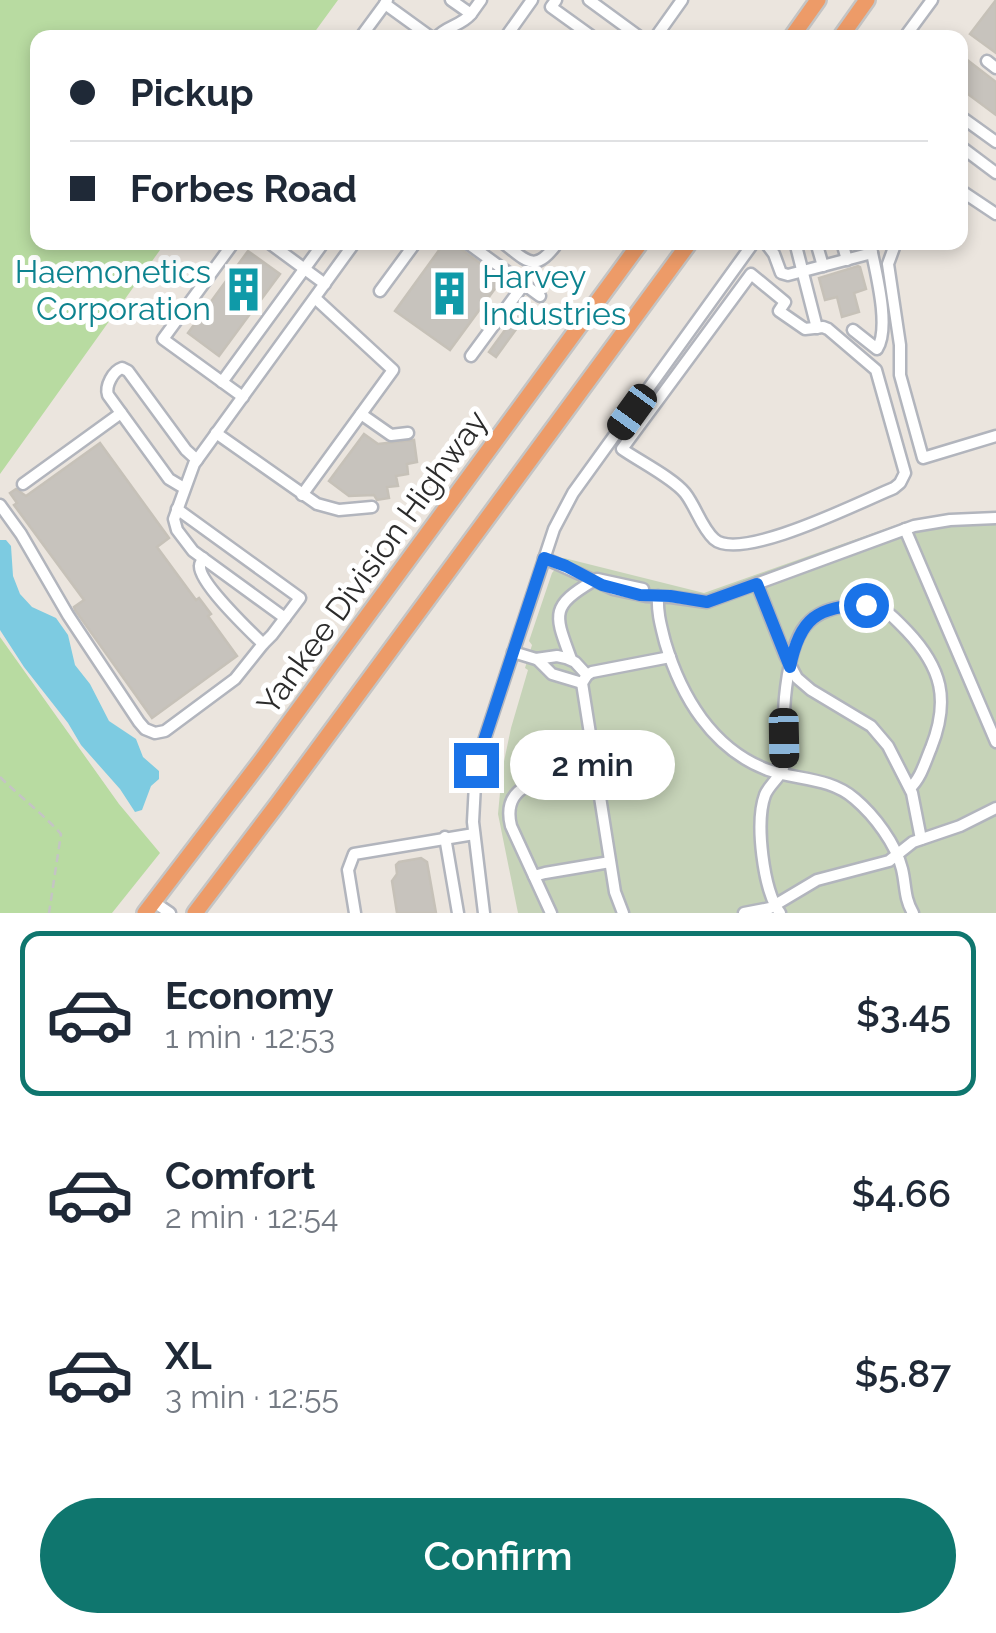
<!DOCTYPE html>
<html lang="en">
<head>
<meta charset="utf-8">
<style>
  body { margin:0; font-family:Raleway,sans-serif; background:#f2f2f3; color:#1f2937; height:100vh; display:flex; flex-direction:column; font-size:38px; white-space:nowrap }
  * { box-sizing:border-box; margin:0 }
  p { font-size:32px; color:#747a83 }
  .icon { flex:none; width:55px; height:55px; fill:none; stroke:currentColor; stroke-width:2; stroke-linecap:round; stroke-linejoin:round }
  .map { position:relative; height:913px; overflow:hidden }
  .drawer { display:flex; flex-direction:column; background:#fff; flex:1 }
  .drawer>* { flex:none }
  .banner { position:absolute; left:30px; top:30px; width:938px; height:220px; border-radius:20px; box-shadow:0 5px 15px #0003; display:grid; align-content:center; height:220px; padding:0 40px; background:#fff }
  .end { position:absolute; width:45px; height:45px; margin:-22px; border:12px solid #1a73e8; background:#fff; box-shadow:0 0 0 5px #fff }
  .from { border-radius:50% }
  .bubble { position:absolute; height:70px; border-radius:35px; background:#fff; box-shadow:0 5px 15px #0003; font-size:32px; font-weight:600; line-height:70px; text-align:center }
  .car { position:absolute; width:30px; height:60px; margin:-30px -15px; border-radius:12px; box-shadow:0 0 8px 2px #0007; background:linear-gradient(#222 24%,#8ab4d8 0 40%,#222 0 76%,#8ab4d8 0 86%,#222 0) }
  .banner b { display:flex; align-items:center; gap:35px; height:95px; font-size:38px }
  .banner b+b { border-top:2px solid #e0e1e3 }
  .banner i { width:25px; height:25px; background:#1f2937 }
  ul { padding:18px 0 0; list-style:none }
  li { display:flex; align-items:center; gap:30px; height:165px; margin:0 20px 15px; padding:0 20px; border:5px solid transparent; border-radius:20px }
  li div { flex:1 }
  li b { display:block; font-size:38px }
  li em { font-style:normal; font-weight:600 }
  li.on { border-color:#0f766e }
  li>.icon { width:90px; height:90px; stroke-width:1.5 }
  .action { display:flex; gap:20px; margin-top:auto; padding:20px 40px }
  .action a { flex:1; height:115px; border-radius:60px; background:#0f766e; color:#fff; font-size:40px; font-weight:600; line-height:115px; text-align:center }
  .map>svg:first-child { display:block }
  .green { fill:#b8dba1 }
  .cemetery { fill:#c6d3b8 }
  .water { fill:#7dcbe1 }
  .building { fill:#c7c3bd; stroke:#c6c1b8; stroke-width:2.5 }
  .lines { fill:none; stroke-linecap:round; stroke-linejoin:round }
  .minor-casing { stroke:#b2b5bd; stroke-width:15 }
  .highway-casing { stroke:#c4c4c4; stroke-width:20 }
  .path { stroke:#c4c4c4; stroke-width:2.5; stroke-dasharray:8 5; stroke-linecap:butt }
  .minor { stroke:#fff; stroke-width:10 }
  .highway { stroke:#ed9b68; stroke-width:15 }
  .route { stroke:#1a73e8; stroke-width:12 }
  .labels { text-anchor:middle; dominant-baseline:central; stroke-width:10; stroke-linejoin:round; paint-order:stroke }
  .culture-label { font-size:32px; fill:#0d838f; stroke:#fff; text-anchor:end }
  .street-label { font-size:32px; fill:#2b2b2b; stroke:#fff }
</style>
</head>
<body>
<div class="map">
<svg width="996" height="913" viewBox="0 0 996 913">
  <rect width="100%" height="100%" fill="#ebe5de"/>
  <!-- green -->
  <g class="green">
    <path d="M0 0H338L311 37 38 38V242L165 243 0 474Z"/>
    <path d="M0 637 119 804 160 853 112 913H0Z"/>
  </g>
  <!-- cemetery -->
  <path class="cemetery" d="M996 512V913H518L498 814 502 771 511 728 528 670 525 668 532 645 529 641 552 573 564 558 704 593 902 523 952 515Z"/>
  <!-- water -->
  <path class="water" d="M0 540H6L11 546 13 576 20 594 32 607 56 618 68 635 75 665 90 684 109 721 136 739 143 757 159 771V779L151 786 142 810 135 812 120 789 81 745 68 723 24 667 0 630Z"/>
  <!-- building -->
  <g class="building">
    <path d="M996 0V53L970 34Z"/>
    <path d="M966 59 996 82V115L960 88V67Z"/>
    <path d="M445 242H457L461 249 502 279 450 350 395 311Z"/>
    <path d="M248 251 280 274 257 305 249 306 250 314 219 356 188 333Z"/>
    <path d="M858 266 860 267 866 289 854 293 859 312 842 317 837 297 825 300 819 278Z"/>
    <path d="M526 301 533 306 496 357 489 352Z"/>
    <path d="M364 434 378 444 414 440 417 462 407 464 408 474 396 476 398 486 387 487 389 498 377 500 374 495 349 496 329 481Z"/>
    <path d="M100 443 169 538 157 547 196 600 199 598 211 614 208 616 237 656 152 718 75 610 74 607 84 600 14 505 17 503 10 493 16 489 26 496Z"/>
    <path d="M421 858 427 862 436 913H397L392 881 397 874 396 865 399 862Z"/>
  </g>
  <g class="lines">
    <defs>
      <g id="minor">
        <path d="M387 0 385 4 432 38"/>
        <path d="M451 0 471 14 481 0"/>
        <path d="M556 0 551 7 594 38"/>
        <path d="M589 0 641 38"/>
        <path d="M360 38 385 4"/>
        <path d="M436 38C446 26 461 26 471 14"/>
        <path d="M505 38 532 0"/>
        <path d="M655 38 682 0"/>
        <path d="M904 38 932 0"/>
        <path d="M987 61 996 68"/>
        <path d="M960 116 996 142"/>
        <path d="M960 146 996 173"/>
        <path d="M960 190 996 214"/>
        <path d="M234 242 163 339 243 397"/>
        <path d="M268 242 325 284"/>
        <path d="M466 242 540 296"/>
        <path d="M502 242C528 262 535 274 558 242"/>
        <path d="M765 242 774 254 781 273 788 275 872 253 870 242"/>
        <path d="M795 242 817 328"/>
        <path d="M816 242 823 266"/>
        <path d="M842 242 847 260"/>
        <path d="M896 242 888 264 900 345V375L923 458 996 436"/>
        <path d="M751 274 785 302 779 311 805 329 823 327 828 329 876 370 905 473 900 483 894 488C862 501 740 563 714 539 701 527 696 507 685 493 673 478 639 461 622 449Z"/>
        <path d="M380 291 416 242"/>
        <path d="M853 330 877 349C890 329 877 277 872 253"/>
        <path d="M471 356 524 284"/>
        <path d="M222 382 324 242"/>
        <path d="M361 414 391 435 408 433"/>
        <path d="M216 433 317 504 339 510 372 507"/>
        <path d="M23 484 121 413"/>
        <path d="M184 488 169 479 108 395C105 386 113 371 122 368L128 371 186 450 197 460"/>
        <path d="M302 495 393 370 315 298"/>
        <path d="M0 505 21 534 68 615 139 722 145 729 155 733 165 731 235 679 263 644 272 635 300 598 177 509"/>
        <path d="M905 529 996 742"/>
        <path d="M203 558C202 561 200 563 200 566 199 583 250 631 263 644"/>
        <path d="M544 558 613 589 646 596 671 597 707 602 914 526 950 520 996 518"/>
        <path d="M597 579 643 589"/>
        <path d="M757 584 785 655 797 678 811 690 871 726 888 746 912 793 921 839"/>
        <path d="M658 596C657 613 661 626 665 642 681 696 712 749 768 770 796 780 830 777 855 799 874 815 896 844 902 869 906 885 904 898 913 913"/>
        <path d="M285 618 193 551 177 530 174 519 194 464 355 242"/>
        <path d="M513 652 536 659 557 656 566 658 575 662 587 675"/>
        <path d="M537 659 552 674 582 683"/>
        <path d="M571 659C555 615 549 607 593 581"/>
        <path d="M445 837 458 913"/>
        <path d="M534 876 545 873 610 862"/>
        <path d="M154 902 170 913"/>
        <path d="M355 913 348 870 354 854 474 834"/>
        <path d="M484 913 473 822 476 765 554 529 573 493 754 242"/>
        <path d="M551 913 511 826C498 774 563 779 596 774"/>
        <path d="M623 913 615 892 582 683 587 675 592 672 670 657"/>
        <path d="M744 913 770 908 817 880 889 861 913 842 960 826 996 808"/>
        <path d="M780 913C763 890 755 822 765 795 770 783 783 776 784 763 786 749 784 733 784 718 784 696 789 655 799 636 807 619 823 610 841 607 877 601 883 606 907 631 942 668 950 700 931 748 925 762 921 778 910 788"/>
      </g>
      <g id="highway">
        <path d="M791 38 818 0"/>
        <path d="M840 38 867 0"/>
        <path d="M145 913 261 761 641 242"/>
        <path d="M195 913 279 802 690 242"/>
      </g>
    </defs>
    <!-- minor casing -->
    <use href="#minor" class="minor-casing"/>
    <!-- highway casing -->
    <use href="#highway" class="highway-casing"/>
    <!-- path -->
    <path class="path" d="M0 777C20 797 42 813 61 834L49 913"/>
    <!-- minor -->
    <use href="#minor" class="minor"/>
    <!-- highway -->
    <use href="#highway" class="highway"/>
  </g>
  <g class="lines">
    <!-- route -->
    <path class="route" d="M476 765 544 558 566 566 602 585 640 595 670 596 707 602 757 584 790 667C800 618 817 606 866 605"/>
  </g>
  <!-- icons -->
  <defs>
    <symbol id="building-bare" viewBox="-9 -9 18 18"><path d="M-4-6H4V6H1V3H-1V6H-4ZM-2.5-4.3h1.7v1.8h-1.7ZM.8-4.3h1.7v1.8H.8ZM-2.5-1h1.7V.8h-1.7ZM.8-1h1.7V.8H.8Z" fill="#0f9aa8" stroke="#fff" stroke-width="2.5" paint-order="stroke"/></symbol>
  </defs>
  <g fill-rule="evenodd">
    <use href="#building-bare" x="212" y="258" width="63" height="63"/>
    <use href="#building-bare" x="418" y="262" width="63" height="63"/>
  </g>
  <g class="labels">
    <!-- culture labels -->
    <g class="culture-label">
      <text x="211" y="271">Haemonetics<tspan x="211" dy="37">Corporation</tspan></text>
      <text x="482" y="276" text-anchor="start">Harvey<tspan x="482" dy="37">Industries</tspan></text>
    </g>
    <!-- street labels -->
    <g class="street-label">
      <text transform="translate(372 562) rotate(-54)">Yankee Division Highway</text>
    </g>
  </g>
</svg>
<i class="end from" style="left:866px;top:605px"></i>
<i class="end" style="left:476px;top:765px"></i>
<div class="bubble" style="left:510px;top:730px;width:165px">2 min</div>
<i class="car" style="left:632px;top:412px;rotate:216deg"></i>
<i class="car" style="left:784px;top:738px;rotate:179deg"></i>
<div class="banner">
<b><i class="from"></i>Pickup</b>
<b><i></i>Forbes Road</b>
</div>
</div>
<section class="drawer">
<ul>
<li class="on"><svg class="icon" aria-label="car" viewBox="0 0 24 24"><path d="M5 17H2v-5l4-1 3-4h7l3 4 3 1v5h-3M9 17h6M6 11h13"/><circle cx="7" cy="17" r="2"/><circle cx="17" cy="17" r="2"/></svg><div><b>Economy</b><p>1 min · 12:53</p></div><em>$3.45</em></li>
<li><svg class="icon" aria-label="car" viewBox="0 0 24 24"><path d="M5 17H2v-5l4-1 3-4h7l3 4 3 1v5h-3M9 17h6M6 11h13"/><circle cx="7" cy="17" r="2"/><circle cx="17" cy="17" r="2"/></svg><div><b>Comfort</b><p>2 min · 12:54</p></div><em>$4.66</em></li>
<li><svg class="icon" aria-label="car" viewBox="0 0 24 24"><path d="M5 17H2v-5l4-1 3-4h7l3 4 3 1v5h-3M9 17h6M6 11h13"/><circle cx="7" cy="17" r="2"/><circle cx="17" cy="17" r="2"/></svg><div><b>XL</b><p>3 min · 12:55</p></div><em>$5.87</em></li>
</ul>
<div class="action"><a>Confirm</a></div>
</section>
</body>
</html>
